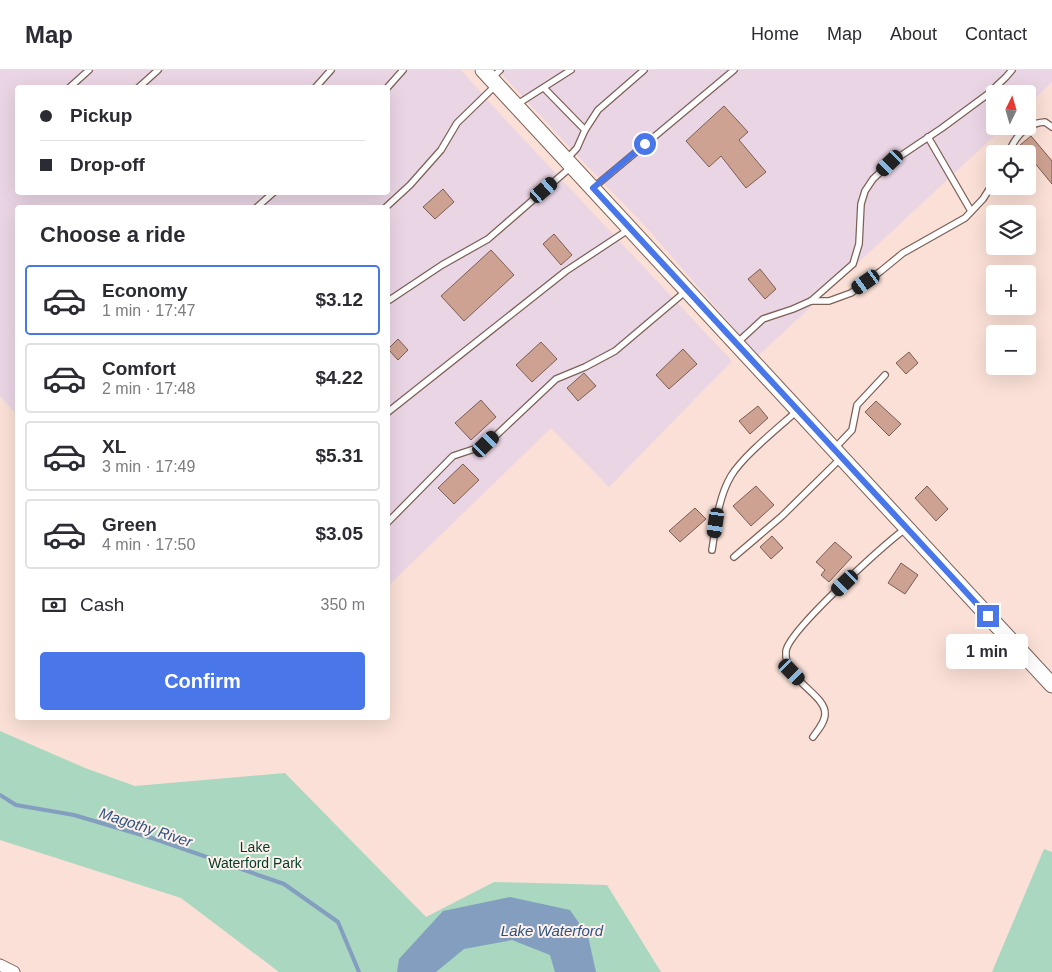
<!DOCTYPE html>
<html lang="en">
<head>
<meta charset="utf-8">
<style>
  body { margin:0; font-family:Helvetica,sans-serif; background:#f7f7f7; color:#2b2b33; height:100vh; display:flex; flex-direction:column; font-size:19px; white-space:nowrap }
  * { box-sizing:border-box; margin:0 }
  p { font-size:16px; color:#7c7c81 }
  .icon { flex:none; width:28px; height:28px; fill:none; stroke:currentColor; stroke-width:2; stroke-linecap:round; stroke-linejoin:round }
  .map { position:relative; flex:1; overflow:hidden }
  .sheet { position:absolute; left:15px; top:135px; width:375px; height:515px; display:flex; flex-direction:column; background:#fff; border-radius:5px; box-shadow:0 5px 20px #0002 }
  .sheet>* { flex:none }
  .hud { position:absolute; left:15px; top:15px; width:375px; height:110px; border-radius:5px; box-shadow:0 5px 20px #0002; display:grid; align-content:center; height:110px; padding:0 25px; background:#fff }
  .needle { width:32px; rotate:5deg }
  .buttons { position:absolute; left:986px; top:15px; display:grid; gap:10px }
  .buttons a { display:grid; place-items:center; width:50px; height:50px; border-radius:5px; background:#fff; box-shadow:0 5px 20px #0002; font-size:25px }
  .end { position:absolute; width:22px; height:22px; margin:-11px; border:6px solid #4977e9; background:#fff; box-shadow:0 0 0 2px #fff }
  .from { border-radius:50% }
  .bubble { position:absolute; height:35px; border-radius:5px; background:#fff; box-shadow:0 5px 20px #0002; font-size:16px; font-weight:700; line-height:35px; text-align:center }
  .car { position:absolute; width:15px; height:30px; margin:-15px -8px; border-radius:6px; box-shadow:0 0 4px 1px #0007; background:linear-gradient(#222 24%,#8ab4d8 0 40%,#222 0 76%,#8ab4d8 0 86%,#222 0) }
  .hud b { display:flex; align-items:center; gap:18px; height:48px; font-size:19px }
  .hud b+b { border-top:1px solid #e1e1e2 }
  .hud i { width:12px; height:12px; background:#2b2b33 }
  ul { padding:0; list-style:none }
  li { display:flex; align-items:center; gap:15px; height:70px; margin:0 10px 8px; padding:0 15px; border:2px solid #e1e1e2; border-radius:5px }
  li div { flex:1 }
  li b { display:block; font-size:19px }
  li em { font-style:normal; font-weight:700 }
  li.selected { border-color:#4977e9 }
  li>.icon { width:45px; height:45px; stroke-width:1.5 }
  h2 { padding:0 25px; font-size:22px; line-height:60px }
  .pay { display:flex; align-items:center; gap:12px; height:55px; padding:0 25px; font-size:19px }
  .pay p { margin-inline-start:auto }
  .action { display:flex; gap:10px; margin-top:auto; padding:10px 25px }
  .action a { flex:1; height:58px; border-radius:5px; background:#4977e9; color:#fff; font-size:20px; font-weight:700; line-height:58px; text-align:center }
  header { display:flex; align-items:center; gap:30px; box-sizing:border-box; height:70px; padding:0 25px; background:#fff; border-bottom:1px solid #e1e1e2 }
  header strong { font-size:24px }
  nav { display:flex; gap:28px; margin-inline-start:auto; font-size:18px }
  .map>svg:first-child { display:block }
  .industrial { fill:#ead5e4; fill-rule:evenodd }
  .green { fill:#a9d7c0 }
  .water { fill:#839ebf }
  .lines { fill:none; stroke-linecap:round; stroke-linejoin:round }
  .stream { stroke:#839ebf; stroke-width:4 }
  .building { fill:#cea292; stroke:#7a5e53 }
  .service-casing { stroke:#7d6157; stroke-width:8 }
  .minor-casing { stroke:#7d6157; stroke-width:13 }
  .tertiary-casing { stroke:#7d6157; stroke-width:17 }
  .service { stroke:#fff; stroke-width:5.5 }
  .minor { stroke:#fff; stroke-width:11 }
  .tertiary { stroke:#fff; stroke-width:15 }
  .route { stroke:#4977e9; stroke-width:6 }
  .labels { text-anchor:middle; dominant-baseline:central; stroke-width:4; stroke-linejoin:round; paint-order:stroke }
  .park-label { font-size:14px; fill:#003e29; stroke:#fef0eb }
  .water-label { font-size:15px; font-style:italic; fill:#2e5582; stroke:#fef0eb }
</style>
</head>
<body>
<header>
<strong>Map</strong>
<nav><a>Home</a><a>Map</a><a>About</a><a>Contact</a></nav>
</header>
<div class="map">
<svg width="1052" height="902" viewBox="0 0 1052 902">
  <rect width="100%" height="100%" fill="#fae0d6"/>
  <!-- industrial -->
  <g class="industrial">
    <path d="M0 0H461L501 45 732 291 609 417 551 358 388 516V138H18L17 345 0 326ZM18 18H388V122H18Z"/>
    <path d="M498 0H1052V12L1028 35V24H995V56H1005L758 286 647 158 589 98Z"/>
  </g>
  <!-- green -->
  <g class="green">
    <path d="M0 661 85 698 135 716 285 703 426 847 494 812 607 815 661 902H279L181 828 0 770Z"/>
    <path d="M1044 779 1052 782V902H992Z"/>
  </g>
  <!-- water -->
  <path class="water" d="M510 827 570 840 588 866 596 902H555L550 885 512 870 464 879 436 902H397L399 889 443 841Z"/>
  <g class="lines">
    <!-- stream -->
    <path class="stream" d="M0 725 16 735 74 745 155 769 284 814 338 852 359 902"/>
  </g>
  <!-- building -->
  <g class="building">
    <path d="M724 36 748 62 739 70 766 102 746 118 721 86 709 97 686 71Z"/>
    <path d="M1031 66 1052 91V114L1020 75Z"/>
    <path d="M443 119 454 132 435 149 423 137Z"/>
    <path d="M554 164 572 185 561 195 543 174Z"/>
    <path d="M491 180 514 205 464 251 441 226Z"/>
    <path d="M760 199 776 219 765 229 748 209Z"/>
    <path d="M398 269 408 280 398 290 388 279Z"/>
    <path d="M541 272 557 289 532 312 516 295Z"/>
    <path d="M683 279 697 294 669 319 656 305Z"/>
    <path d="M909 282 918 293 906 304 896 293Z"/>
    <path d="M584 303 596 316 578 331 567 318Z"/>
    <path d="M481 330 496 347 471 370 455 353Z"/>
    <path d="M876 331 901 354 889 366 865 342Z"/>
    <path d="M758 336 768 348 750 364 739 351Z"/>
    <path d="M463 394 479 410 454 434 438 418Z"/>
    <path d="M756 416 774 435 751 456 733 436Z"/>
    <path d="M927 416 948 439 936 451 915 428Z"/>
    <path d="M695 438 706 449 680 472 669 461Z"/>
    <path d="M772 466 783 478 771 489 760 477Z"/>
    <path d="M835 472 852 487 829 512 821 505 825 500 816 492Z"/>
    <path d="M901 493 918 505 905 524 888 513Z"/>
  </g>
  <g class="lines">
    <defs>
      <g id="service">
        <path d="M491 9 500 0"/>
        <path d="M69 18 89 0"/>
        <path d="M138 18 158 0"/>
        <path d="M315 18 331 0"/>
        <path d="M387 18 403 0"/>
        <path d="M544 18 585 60"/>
        <path d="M516 35 571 0"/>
        <path d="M928 67 971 141"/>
        <path d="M1008 84C1015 67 1026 53 1045 52L1052 57"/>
        <path d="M566 90 577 78 585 60 598 40 644 0"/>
        <path d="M593 118 734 0"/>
        <path d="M256 138 274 122"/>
        <path d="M385 138 410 115 441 80 457 53 495 16"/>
        <path d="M388 231 442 195 488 169 571 97"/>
        <path d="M811 231H829L851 223 881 201 903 183 965 148 983 129 995 110"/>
        <path d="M737 273 763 249 793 239 811 231 853 194 859 174 861 134 865 121 873 109 890 93 942 58 988 24 1006 7 1012 0"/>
        <path d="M388 342 566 201 628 160"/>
        <path d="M834 379 852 360 857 335 885 305"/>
        <path d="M388 452 453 386 486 375 556 309 585 297 615 281 686 221"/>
        <path d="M712 480C716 455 718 428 731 406 743 386 778 358 797 341"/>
        <path d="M734 487 782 446 840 389"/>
        <path d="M813 667C818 660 825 652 825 644 826 624 783 610 786 581 789 560 884 475 905 459"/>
      </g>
      <path id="minor" d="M0 895 14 902"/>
      <path id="tertiary" d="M483 0 1052 615"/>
    </defs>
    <!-- service casing -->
    <use href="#service" class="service-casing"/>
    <!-- minor casing -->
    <use href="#minor" class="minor-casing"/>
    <!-- tertiary casing -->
    <use href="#tertiary" class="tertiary-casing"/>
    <!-- service -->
    <use href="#service" class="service"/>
    <!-- minor -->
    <use href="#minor" class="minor"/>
    <!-- tertiary -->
    <use href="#tertiary" class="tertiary"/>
  </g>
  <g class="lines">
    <!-- route -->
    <path class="route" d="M645 74 593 118 988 546"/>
  </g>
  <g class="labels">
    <!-- park labels -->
    <g class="park-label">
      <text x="255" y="777">Lake<tspan x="255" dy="16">Waterford Park</tspan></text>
    </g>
    <!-- water labels -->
    <g class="water-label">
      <text transform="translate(146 757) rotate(18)">Magothy River</text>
      <text x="552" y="860">Lake Waterford</text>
    </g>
  </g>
</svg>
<div class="buttons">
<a><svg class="needle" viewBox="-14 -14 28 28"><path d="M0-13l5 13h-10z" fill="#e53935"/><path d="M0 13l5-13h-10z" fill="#7c7c81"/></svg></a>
<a><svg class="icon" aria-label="locate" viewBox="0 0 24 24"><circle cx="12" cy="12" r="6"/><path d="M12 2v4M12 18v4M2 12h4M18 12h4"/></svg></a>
<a><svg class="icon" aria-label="layers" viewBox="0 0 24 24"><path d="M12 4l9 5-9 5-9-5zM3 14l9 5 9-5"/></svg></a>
<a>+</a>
<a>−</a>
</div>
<i class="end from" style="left:645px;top:74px"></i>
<i class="end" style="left:988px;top:546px"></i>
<div class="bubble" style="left:946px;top:564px;width:82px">1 min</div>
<i class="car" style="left:890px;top:93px;rotate:226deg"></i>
<i class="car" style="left:544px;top:120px;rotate:49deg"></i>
<i class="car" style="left:866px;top:212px;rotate:235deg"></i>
<i class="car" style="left:486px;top:374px;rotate:46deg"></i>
<i class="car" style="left:716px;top:453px;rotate:188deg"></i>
<i class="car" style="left:845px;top:513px;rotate:226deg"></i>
<i class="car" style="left:792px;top:602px;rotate:136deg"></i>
<div class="hud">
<b><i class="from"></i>Pickup</b>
<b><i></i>Drop-off</b>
</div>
<section class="sheet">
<h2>Choose a ride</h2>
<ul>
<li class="selected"><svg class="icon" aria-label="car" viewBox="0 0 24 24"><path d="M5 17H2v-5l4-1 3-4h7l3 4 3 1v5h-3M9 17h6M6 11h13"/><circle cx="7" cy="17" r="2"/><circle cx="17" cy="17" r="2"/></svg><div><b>Economy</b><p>1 min · 17:47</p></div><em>$3.12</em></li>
<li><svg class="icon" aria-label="car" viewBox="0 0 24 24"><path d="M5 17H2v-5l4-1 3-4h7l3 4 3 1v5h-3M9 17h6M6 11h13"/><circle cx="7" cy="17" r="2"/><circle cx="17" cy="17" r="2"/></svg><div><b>Comfort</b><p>2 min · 17:48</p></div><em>$4.22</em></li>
<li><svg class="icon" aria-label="car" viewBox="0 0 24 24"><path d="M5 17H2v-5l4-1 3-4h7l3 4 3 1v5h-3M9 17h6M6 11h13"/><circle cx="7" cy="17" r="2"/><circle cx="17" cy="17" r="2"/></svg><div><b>XL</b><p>3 min · 17:49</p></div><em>$5.31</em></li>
<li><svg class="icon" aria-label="car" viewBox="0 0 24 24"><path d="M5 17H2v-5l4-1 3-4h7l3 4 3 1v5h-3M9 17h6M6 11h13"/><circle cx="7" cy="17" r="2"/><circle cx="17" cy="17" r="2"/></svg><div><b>Green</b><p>4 min · 17:50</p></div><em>$3.05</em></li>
</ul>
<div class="pay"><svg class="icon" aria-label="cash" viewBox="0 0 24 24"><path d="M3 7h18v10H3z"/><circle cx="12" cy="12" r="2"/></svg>Cash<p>350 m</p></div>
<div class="action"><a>Confirm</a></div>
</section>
</div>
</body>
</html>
